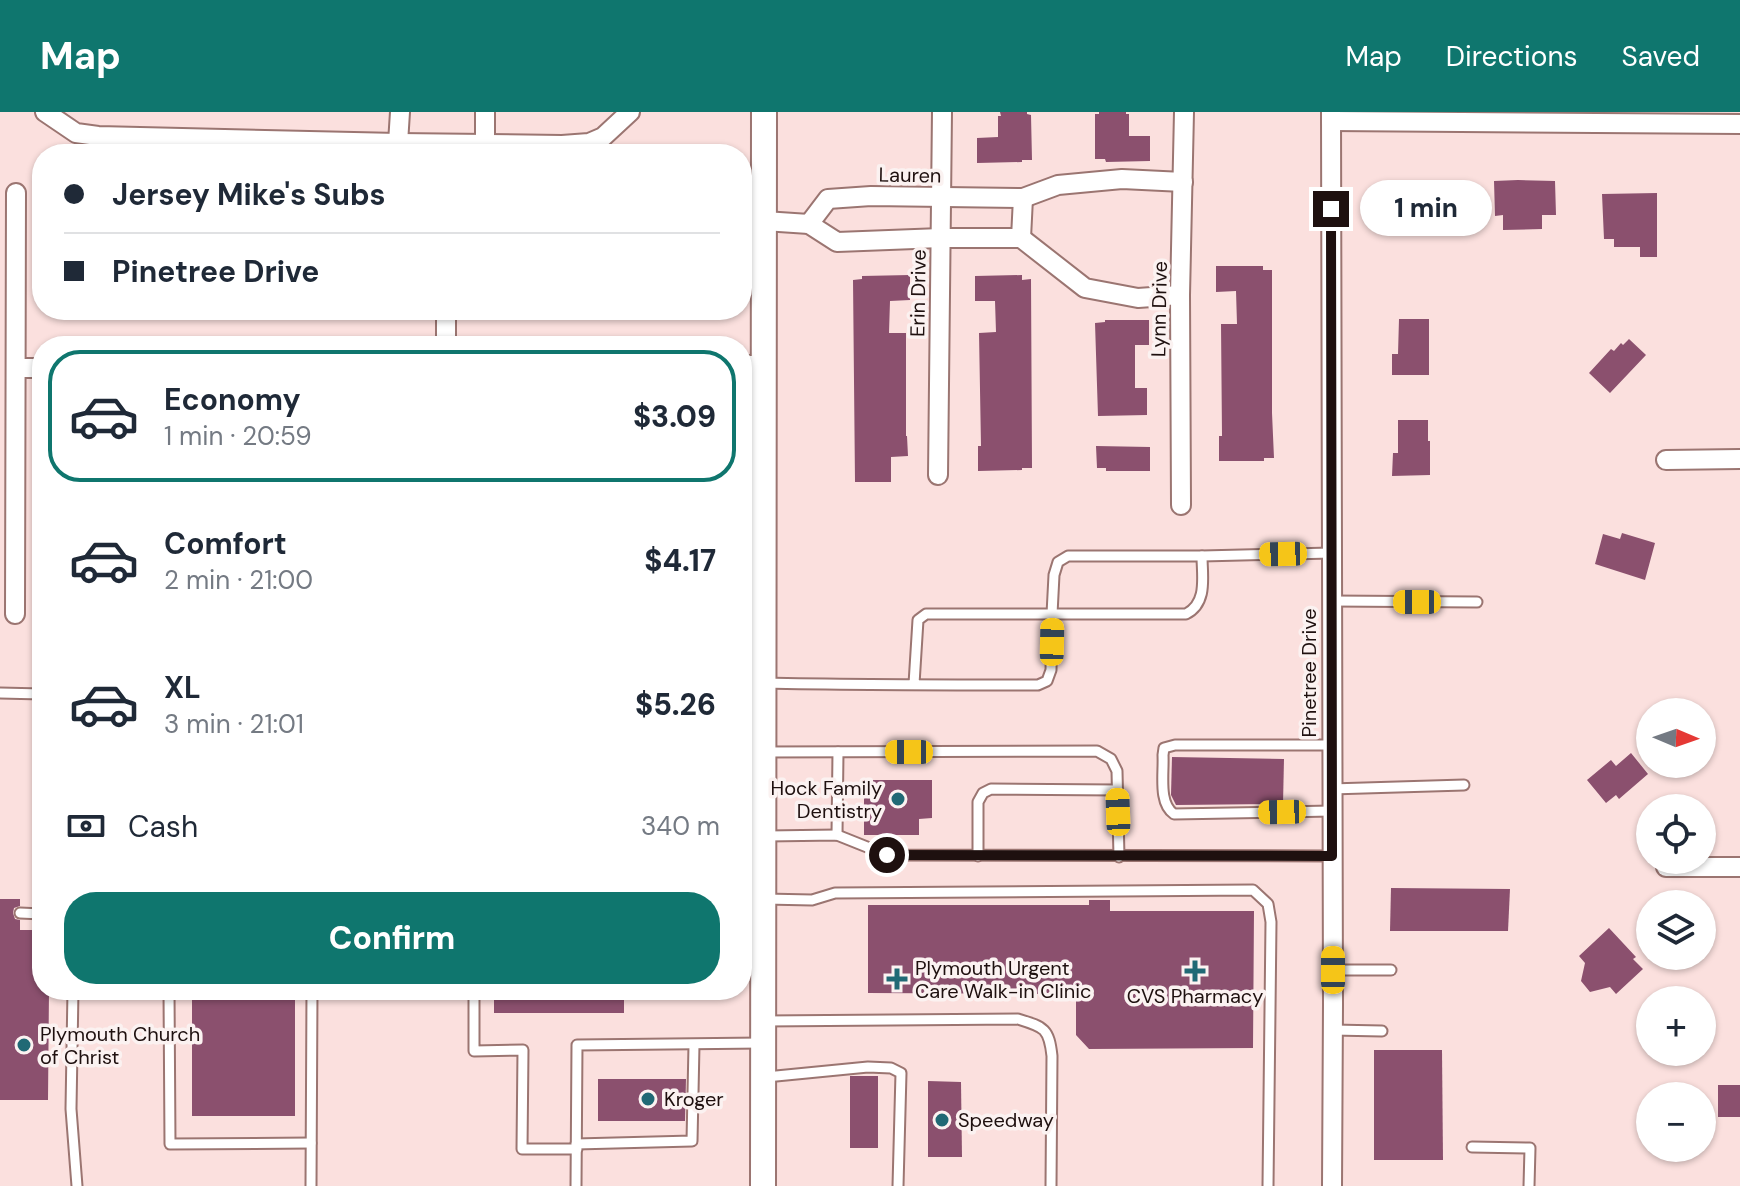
<!DOCTYPE html>
<html lang="en">
<head>
<meta charset="utf-8">
<style>
  body { margin:0; font-family:"DM Sans",sans-serif; background:#f2f2f3; color:#1f2937; height:100vh; display:flex; flex-direction:column; font-size:30px; white-space:nowrap }
  * { box-sizing:border-box; margin:0 }
  p { font-size:26px; color:#747a83 }
  .icon { flex:none; width:44px; height:44px; fill:none; stroke:currentColor; stroke-width:2; stroke-linecap:round; stroke-linejoin:round }
  .map { position:relative; flex:1; overflow:hidden }
  .panel { position:absolute; left:32px; top:224px; width:720px; height:664px; display:flex; flex-direction:column; background:#fff; border-radius:32px; box-shadow:0 2px 6px #0004 }
  .panel>* { flex:none }
  .hud { position:absolute; left:32px; top:32px; width:720px; height:176px; border-radius:32px; box-shadow:0 2px 6px #0004; display:grid; align-content:center; height:176px; padding:0 32px; background:#fff }
  .needle { width:52px; rotate:92deg }
  .buttons { position:absolute; left:1636px; top:586px; display:grid; gap:16px }
  .buttons a { display:grid; place-items:center; width:80px; height:80px; border-radius:50%; background:#fff; box-shadow:0 2px 6px #0004; font-size:40px }
  .end { position:absolute; width:36px; height:36px; margin:-18px; border:10px solid #1e100f; background:#fff; box-shadow:0 0 0 4px #fff }
  .from { border-radius:50% }
  .bubble { position:absolute; height:56px; border-radius:28px; background:#fff; box-shadow:0 2px 6px #0004; font-size:26px; font-weight:800; line-height:56px; text-align:center }
  .car { position:absolute; width:24px; height:48px; margin:-24px -12px; border-radius:10px; box-shadow:0 0 6px 2px #0007; background:linear-gradient(#f5c518 24%,#345 0 40%,#f5c518 0 76%,#345 0 86%,#f5c518 0) }
  .hud b { display:flex; align-items:center; gap:28px; height:76px; font-size:30px }
  .hud b+b { border-top:2px solid #e0e1e3 }
  .hud i { width:20px; height:20px; background:#1f2937 }
  ul { padding:14px 0 0; list-style:none }
  li { display:flex; align-items:center; gap:24px; height:132px; margin:0 16px 12px; padding:0 16px; border:4px solid transparent; border-radius:32px }
  li div { flex:1 }
  li b { display:block; font-size:30px }
  li em { font-style:normal; font-weight:800 }
  li.active { border-color:#0f766e }
  li>.icon { width:72px; height:72px; stroke-width:1.5 }
  .pay { display:flex; align-items:center; gap:20px; height:88px; padding:0 32px; font-size:30px }
  .pay p { margin-inline-start:auto }
  .action { display:flex; gap:16px; margin-top:auto; padding:16px 32px }
  .action a { flex:1; height:92px; border-radius:32px; background:#0f766e; color:#fff; font-size:32px; font-weight:800; line-height:92px; text-align:center }
  header { display:flex; align-items:center; gap:48px; box-sizing:border-box; height:112px; padding:0 40px; background:#0f766e; color:#fff }
  header strong { font-size:38px }
  nav { display:flex; gap:44px; margin-inline-start:auto; font-size:28px }
  .map>svg:first-child { display:block }
  .building { fill:#8b506e }
  .lines { fill:none; stroke-linecap:round; stroke-linejoin:round }
  .service-casing { stroke:#9b7571; stroke-width:13 }
  .minor-casing { stroke:#9b7571; stroke-width:22 }
  .secondary-casing { stroke:#9b7571; stroke-width:28 }
  .service { stroke:#fff; stroke-width:9 }
  .minor { stroke:#fff; stroke-width:18 }
  .secondary { stroke:#fff; stroke-width:24 }
  .route { stroke:#1e100f; stroke-width:10 }
  .poi-dot { fill:#206975; stroke:#fbf2f1; stroke-width:3 }
  .labels { text-anchor:middle; dominant-baseline:central; stroke-width:7; stroke-linejoin:round; paint-order:stroke }
  .street-label { font-size:20px; fill:#1e100f; stroke:#fbf2f1 }
  .poi-label { font-size:20px; fill:#1e100f; stroke:#fbf2f1; text-anchor:start }
</style>
</head>
<body>
<header>
<strong>Map</strong>
<nav><a>Map</a><a>Directions</a><a>Saved</a></nav>
</header>
<div class="map">
<svg width="1740" height="1074" viewBox="0 0 1740 1074">
  <rect width="100%" height="100%" fill="#fbe0de"/>
  <!-- building -->
  <g class="building">
    <path d="M1000 0H1027V2L1031 3 1032 48H1022V50L977 51V26L998 25V4H1001Z"/>
    <path d="M1099 0H1126V2H1129V24H1150V49L1106 50 1105 47H1095V2H1099Z"/>
    <path d="M1518 68 1555 69 1556 103H1542V117L1503 118V103L1495 104 1494 69Z"/>
    <path d="M1392 70 1449 71V103H1437L1436 117 1412 116 1413 102H1392Z"/>
    <path d="M1657 81V145H1640V135H1614V127H1604L1602 82Z"/>
    <path d="M1216 154H1263V158H1272V301L1274 346H1264V349H1219V324H1222L1221 212H1237L1236 179 1216 180Z"/>
    <path d="M910 163V188L890 189 889 221H906V324H907L908 344 891 345V370H855L853 168 862 167V164Z"/>
    <path d="M1022 163V168L1031 167 1032 356H1022V358L978 359V334H981L979 221 996 220 995 189H975V164Z"/>
    <path d="M1399 207H1429V263H1392V242H1398Z"/>
    <path d="M1105 208H1149V233H1135V276H1147V303L1098 304 1095 211 1105 210Z"/>
    <path d="M1629 227 1646 243 1610 281 1589 261 1611 237 1614 239 1621 231 1623 233Z"/>
    <path d="M1398 308H1428V329H1430V363L1392 364 1393 341H1398Z"/>
    <path d="M1096 334 1150 335V359H1106V356H1097Z"/>
    <path d="M1622 421 1655 431 1645 468 1595 452 1603 422 1620 427Z"/>
    <path d="M1631 641 1648 662 1619 687 1616 683 1606 691 1587 668 1611 648 1616 654Z"/>
    <path d="M1172 645 1284 647 1283 692 1176 693 1171 683Z"/>
    <path d="M864 668H932V706L919 707V723H864Z"/>
    <path d="M1391 776 1510 777 1508 819H1390Z"/>
    <path d="M0 787H20V794L14 796 13 801 15 807 20 808V818H42V878H49L48 988H0Z"/>
    <path d="M1089 788H1110V799H1254L1253 936 1089 937 1076 923V882L868 881V793H1089Z"/>
    <path d="M1609 816 1636 845 1633 847 1643 857 1616 882 1610 875 1590 880 1581 869 1585 851 1579 844Z"/>
    <rect x="192" y="878" width="103" height="126"/>
    <rect x="494" y="878" width="130" height="23"/>
    <path d="M1374 938H1442L1443 1048H1374Z"/>
    <rect x="850" y="964" width="28" height="72"/>
    <path d="M598 967H686L685 1009H598Z"/>
    <path d="M928 969 961 970 962 1045H928Z"/>
    <rect x="1718" y="973" width="22" height="32"/>
  </g>
  <g class="lines">
    <defs>
      <g id="service">
        <path d="M742 354 763 355"/>
        <path d="M1202 444 1331 441"/>
        <path d="M1331 489 1477 490"/>
        <path d="M764 571C855 573 946 573 1038 573L1047 569 1051 558 1052 502H1186C1208 491 1202 464 1202 444H1068L1058 450 1054 463 1052 502H926L918 508 914 572"/>
        <path d="M0 581 42 582"/>
        <path d="M764 640 1097 639 1111 647 1117 659 1119 745"/>
        <path d="M1331 677 1464 673"/>
        <path d="M1331 699 1174 702C1158 691 1164 662 1163 643L1164 636 1175 633H1332"/>
        <path d="M837 723 838 640"/>
        <path d="M767 724 837 723 887 743 1332 744"/>
        <path d="M742 733 763 732"/>
        <path d="M978 744V690L983 681 991 677 1117 678"/>
        <path d="M765 787 812 788 835 781 1253 778 1268 792 1271 810 1268 1074"/>
        <path d="M20 801 42 802"/>
        <path d="M1333 858H1391"/>
        <path d="M73 878 71 997 77 1074"/>
        <path d="M169 878 170 1032 311 1031"/>
        <path d="M474 878V939L523 938 522 1037H577"/>
        <path d="M764 909 1018 907C1044 915 1049 916 1052 944L1051 1074"/>
        <path d="M1333 918 1382 919"/>
        <path d="M766 965 868 955 891 956 901 961 898 1074"/>
        <path d="M576 1032 692 1029 694 933"/>
        <path d="M1472 1035 1530 1036 1529 1074"/>
        <path d="M311 1074 312 878"/>
        <path d="M576 1074 577 933 762 931"/>
      </g>
      <g id="minor">
        <path d="M45 0 76 21 98 24 398 31 562 33 589 31 603 25 630 0"/>
        <path d="M485 0V32"/>
        <path d="M1331 0 1333 893 1332 1074"/>
        <path d="M1331 9 1740 12"/>
        <path d="M398 31 400 0"/>
        <path d="M764 109 809 112 837 130 941 126H1021L1085 176 1138 186 1180 183"/>
        <path d="M809 112 828 87 871 84 1023 86 1058 73 1122 67 1183 70"/>
        <path d="M1021 126 1023 86"/>
        <path d="M446 198V234"/>
        <path d="M742 253H764"/>
        <path d="M16 256H42"/>
        <path d="M1666 348 1740 347"/>
        <path d="M938 363 942 0"/>
        <path d="M1181 393 1180 183 1184 0"/>
        <path d="M15 502 16 81"/>
        <path d="M1666 755H1740"/>
      </g>
      <path id="secondary" d="M763 1074 764 0"/>
    </defs>
    <!-- service casing -->
    <use href="#service" class="service-casing"/>
    <!-- minor casing -->
    <use href="#minor" class="minor-casing"/>
    <!-- secondary casing -->
    <use href="#secondary" class="secondary-casing"/>
    <!-- service -->
    <use href="#service" class="service"/>
    <!-- minor -->
    <use href="#minor" class="minor"/>
    <!-- secondary -->
    <use href="#secondary" class="secondary"/>
  </g>
  <g class="lines">
    <!-- route -->
    <path class="route" d="M887 743 1332 744 1331 97"/>
  </g>
  <!-- markers -->
  <g class="poi-dot">
    <circle cx="898" cy="687" r="8"/>
    <path d="M1191 847h8v8h8v8h-8v8h-8v-8h-8v-8h8z"/>
    <path d="M893 855h8v8h8v8h-8v8h-8v-8h-8v-8h8z"/>
    <circle cx="24" cy="933" r="8"/>
    <circle cx="648" cy="987" r="8"/>
    <circle cx="942" cy="1008" r="8"/>
  </g>
  <g class="labels">
    <!-- street labels -->
    <g class="street-label">
      <text transform="translate(910 63) rotate(1)">Lauren</text>
      <text transform="translate(918 181) rotate(-89)">Erin Drive</text>
      <text transform="translate(1159 197) rotate(-89)">Lynn Drive</text>
      <text transform="translate(1309 561) rotate(-90)">Pinetree Drive</text>
    </g>
    <!-- poi labels -->
    <g class="poi-label">
      <text x="882" y="676" text-anchor="end">Hock Family<tspan x="882" dy="23">Dentistry</tspan></text>
      <text x="915" y="856">Plymouth Urgent<tspan x="915" dy="23">Care Walk-in Clinic</tspan></text>
      <text x="1195" y="884" text-anchor="middle">CVS Pharmacy</text>
      <text x="40" y="922">Plymouth Church<tspan x="40" dy="23">of Christ</tspan></text>
      <text x="664" y="987">Kroger</text>
      <text x="958" y="1008">Speedway</text>
    </g>
  </g>
</svg>
<div class="buttons">
<a><svg class="needle" viewBox="-14 -14 28 28"><path d="M0-13l5 13h-10z" fill="#e53935"/><path d="M0 13l5-13h-10z" fill="#747a83"/></svg></a>
<a><svg class="icon" aria-label="locate" viewBox="0 0 24 24"><circle cx="12" cy="12" r="6"/><path d="M12 2v4M12 18v4M2 12h4M18 12h4"/></svg></a>
<a><svg class="icon" aria-label="layers" viewBox="0 0 24 24"><path d="M12 4l9 5-9 5-9-5zM3 14l9 5 9-5"/></svg></a>
<a>+</a>
<a>−</a>
</div>
<i class="end from" style="left:887px;top:743px"></i>
<i class="end" style="left:1331px;top:97px"></i>
<div class="bubble" style="left:1360px;top:68px;width:132px">1 min</div>
<i class="car" style="left:1283px;top:442px;rotate:269deg"></i>
<i class="car" style="left:1417px;top:490px;rotate:270deg"></i>
<i class="car" style="left:1052px;top:530px;rotate:1deg"></i>
<i class="car" style="left:909px;top:640px;rotate:270deg"></i>
<i class="car" style="left:1118px;top:700px;rotate:358deg"></i>
<i class="car" style="left:1282px;top:700px;rotate:269deg"></i>
<i class="car" style="left:1333px;top:858px;rotate:0deg"></i>
<div class="hud">
<b><i class="from"></i>Jersey Mike's Subs</b>
<b><i></i>Pinetree Drive</b>
</div>
<section class="panel">
<ul>
<li class="active"><svg class="icon" aria-label="car" viewBox="0 0 24 24"><path d="M5 17H2v-5l4-1 3-4h7l3 4 3 1v5h-3M9 17h6M6 11h13"/><circle cx="7" cy="17" r="2"/><circle cx="17" cy="17" r="2"/></svg><div><b>Economy</b><p>1 min · 20:59</p></div><em>$3.09</em></li>
<li><svg class="icon" aria-label="car" viewBox="0 0 24 24"><path d="M5 17H2v-5l4-1 3-4h7l3 4 3 1v5h-3M9 17h6M6 11h13"/><circle cx="7" cy="17" r="2"/><circle cx="17" cy="17" r="2"/></svg><div><b>Comfort</b><p>2 min · 21:00</p></div><em>$4.17</em></li>
<li><svg class="icon" aria-label="car" viewBox="0 0 24 24"><path d="M5 17H2v-5l4-1 3-4h7l3 4 3 1v5h-3M9 17h6M6 11h13"/><circle cx="7" cy="17" r="2"/><circle cx="17" cy="17" r="2"/></svg><div><b>XL</b><p>3 min · 21:01</p></div><em>$5.26</em></li>
</ul>
<div class="pay"><svg class="icon" aria-label="cash" viewBox="0 0 24 24"><path d="M3 7h18v10H3z"/><circle cx="12" cy="12" r="2"/></svg>Cash<p>340 m</p></div>
<div class="action"><a>Confirm</a></div>
</section>
</div>
</body>
</html>
